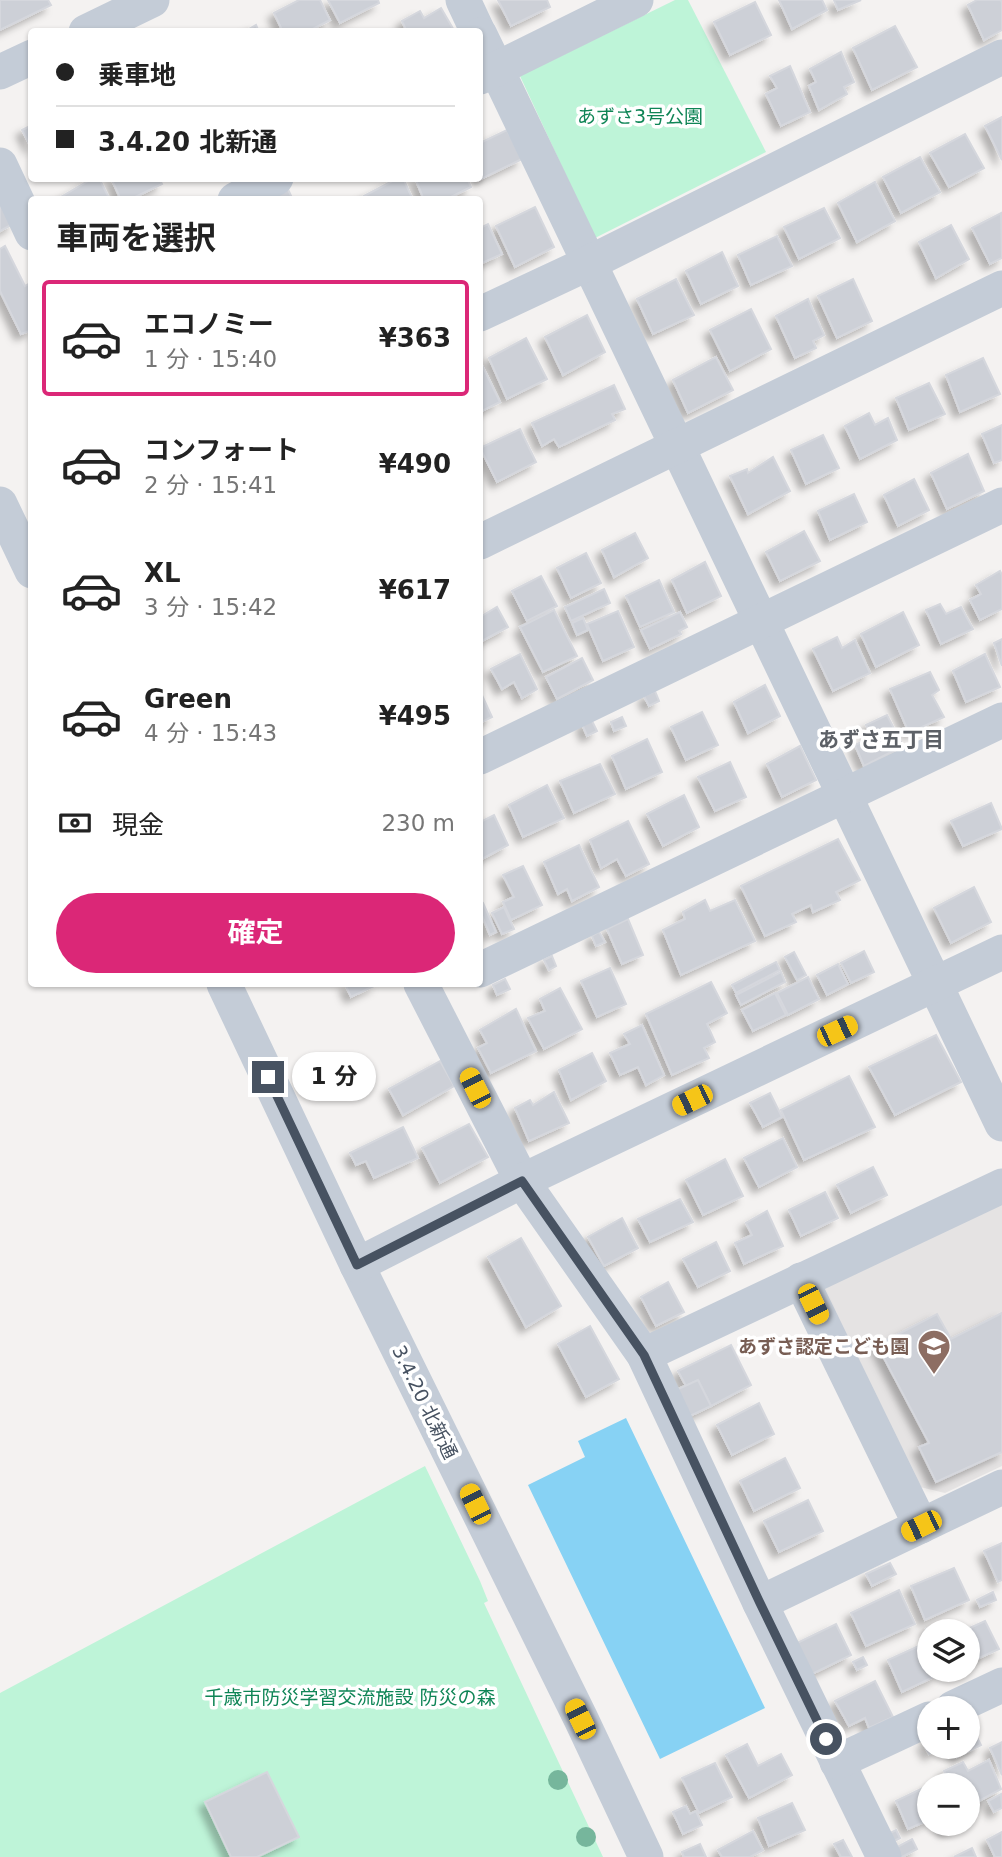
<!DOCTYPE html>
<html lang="ja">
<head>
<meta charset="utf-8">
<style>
  body { margin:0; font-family:"DejaVu Sans","Noto Sans JP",sans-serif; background:#f6f6f6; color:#222; height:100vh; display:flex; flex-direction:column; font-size:26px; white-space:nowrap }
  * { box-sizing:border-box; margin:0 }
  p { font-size:23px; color:#767676 }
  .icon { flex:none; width:38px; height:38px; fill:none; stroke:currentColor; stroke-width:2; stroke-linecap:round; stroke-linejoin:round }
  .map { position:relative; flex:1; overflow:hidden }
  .panel { position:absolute; left:28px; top:196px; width:455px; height:791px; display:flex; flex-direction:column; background:#fff; border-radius:7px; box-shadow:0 2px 5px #0004 }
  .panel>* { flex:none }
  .top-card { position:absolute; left:28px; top:28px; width:455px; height:154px; border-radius:7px; box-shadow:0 2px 5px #0004; display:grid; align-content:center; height:154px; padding:0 28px; background:#fff }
  .buttons { position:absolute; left:917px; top:1619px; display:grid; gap:14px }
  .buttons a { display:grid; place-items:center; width:63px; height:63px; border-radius:50%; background:#fff; box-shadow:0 2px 5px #0004; font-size:35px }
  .end { position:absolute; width:32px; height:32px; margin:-16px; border:9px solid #475261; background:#fff; box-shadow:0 0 0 4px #fff }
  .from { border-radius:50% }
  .bubble { position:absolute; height:49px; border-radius:24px; background:#fff; box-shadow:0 2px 5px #0004; font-size:23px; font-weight:700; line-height:49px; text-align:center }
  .car { position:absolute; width:21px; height:42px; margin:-21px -10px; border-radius:9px; box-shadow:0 0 5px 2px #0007; background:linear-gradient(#f5c518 24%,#345 0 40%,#f5c518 0 76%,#345 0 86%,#f5c518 0) }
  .top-card b { display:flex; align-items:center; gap:24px; height:66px; font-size:26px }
  .top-card b+b { border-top:2px solid #e0e0e0 }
  .top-card i { width:18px; height:18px; background:#222 }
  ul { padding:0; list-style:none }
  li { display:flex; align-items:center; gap:21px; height:116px; margin:0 14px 10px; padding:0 14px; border:4px solid transparent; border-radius:7px }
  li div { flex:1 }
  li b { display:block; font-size:26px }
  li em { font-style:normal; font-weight:700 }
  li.selected { border-color:#db2777 }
  li>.icon { width:63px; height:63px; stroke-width:1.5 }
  h2 { padding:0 28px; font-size:32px; line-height:84px }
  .pay { display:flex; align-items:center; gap:18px; height:77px; padding:0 28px; font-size:26px }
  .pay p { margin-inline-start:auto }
  .primary-button { display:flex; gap:14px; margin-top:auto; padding:14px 28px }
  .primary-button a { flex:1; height:80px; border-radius:42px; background:#db2777; color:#fff; font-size:28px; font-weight:700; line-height:80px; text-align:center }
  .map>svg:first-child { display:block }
  .education { fill:#e5e3e3 }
  .green { fill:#bef4d8 }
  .water { fill:#87d2f4 }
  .building { fill:#cdd0d7; stroke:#d5d7dd; stroke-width:2; filter:url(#shadow) }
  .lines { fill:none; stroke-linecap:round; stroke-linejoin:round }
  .minor { stroke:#c4ccd7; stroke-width:35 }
  .tree { fill:#76b69c }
  .route { stroke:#475261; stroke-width:9 }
  .labels { text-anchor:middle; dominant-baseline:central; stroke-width:7; stroke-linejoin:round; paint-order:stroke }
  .park-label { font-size:19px; fill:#0f8556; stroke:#fff }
  .education-label { font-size:19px; font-weight:bold; fill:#785e54; stroke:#fff; text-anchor:end }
  .street-label { font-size:19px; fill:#475261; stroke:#fff }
  .neighbourhood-label { font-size:21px; font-weight:bold; fill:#5d6167; stroke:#fff }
</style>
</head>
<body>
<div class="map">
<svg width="1002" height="1857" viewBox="0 0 1002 1857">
  <defs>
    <filter id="shadow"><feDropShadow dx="-6" dy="6" stdDeviation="3.5" flood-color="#0004"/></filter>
  </defs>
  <rect width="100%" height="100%" fill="#f4f2f1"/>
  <!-- education -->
  <path class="education" d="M1002 1203V1466L945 1493 920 1487 822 1286Z"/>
  <!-- green -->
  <g class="green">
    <path d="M675 0H688L766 152 595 238 520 76Z"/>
    <path d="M425 1466 480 1581 488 1601 484 1603 603 1857H0V1693Z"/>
  </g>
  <!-- water -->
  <path class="water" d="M626 1418 765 1708 660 1759 528 1485 585 1457 578 1441Z"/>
  <!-- building -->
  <g class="building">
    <path d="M0 0H48L51 5 0 30Z"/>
    <path d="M299 0H320L330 20 307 32H283L274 13Z"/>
    <path d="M328 0H378L379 3 340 23Z"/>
    <path d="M498 0H547L550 7 511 26Z"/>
    <path d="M779 0H822L827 10 792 29Z"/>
    <path d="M834 0H861L838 10Z"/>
    <path d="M977 0H1001L1002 3V30L984 40 968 5Z"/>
    <path d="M755 2 771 35 730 55 714 22Z"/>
    <path d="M441 8 455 32H407L402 21 420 11 424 18Z"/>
    <path d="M256 25 259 32H244Z"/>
    <path d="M895 26 917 67 872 90 853 48Z"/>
    <path d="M841 52 854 82 844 87 847 94 819 110 809 86 816 82 810 69Z"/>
    <path d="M790 66 810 112 781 126 766 94 777 88 770 76Z"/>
    <path d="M1002 117V160L985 126Z"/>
    <path d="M32 125V149L22 130Z"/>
    <path d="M507 130 522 159 479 180 480 143Z"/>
    <path d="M965 134 984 168 949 187 930 153Z"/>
    <path d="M920 157 940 192 901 213 883 177Z"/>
    <path d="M93 178H99L110 200H56Z"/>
    <path d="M111 178H159L162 184 129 200H121Z"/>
    <path d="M398 178H403L413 200H366L364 196Z"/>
    <path d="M415 178H467L471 187 445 200H424Z"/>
    <path d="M875 182 895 221 857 242 838 203Z"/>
    <path d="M285 183 293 200H265Z"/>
    <path d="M0 196 13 224 0 231Z"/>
    <path d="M535 207 554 247 515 267 496 226Z"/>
    <path d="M824 208 840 238 799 259 784 227Z"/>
    <path d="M1001 213 1002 258 990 264 972 228Z"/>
    <path d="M488 224 502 254 480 264V228Z"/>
    <path d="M951 225 969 259 936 278 919 242Z"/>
    <path d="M777 236 792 266 751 285 738 255Z"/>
    <path d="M5 246 25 286 30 283 32 286V330L21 334 0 291V249Z"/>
    <path d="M722 252 738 286 701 304 686 271Z"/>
    <path d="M676 279 694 315 653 334 637 299Z"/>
    <path d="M853 279 872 321 837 338 818 296Z"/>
    <path d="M808 299 824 335 813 341 816 348 795 358 776 316Z"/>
    <path d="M751 309 771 349 730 371 710 330Z"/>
    <path d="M587 315 605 352 563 375 545 337Z"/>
    <path d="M526 338 547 379 507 399 489 358Z"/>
    <path d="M716 357 733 390 688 413 673 380Z"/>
    <path d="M983 358 1000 394 960 412 946 375Z"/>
    <path d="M482 365 500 402 480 412V366Z"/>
    <path d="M929 383 945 414 909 430 896 398Z"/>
    <path d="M614 385 625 409 612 414 615 420 559 447 554 439 542 446 532 423Z"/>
    <path d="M869 413 875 425 888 418 897 440 860 459 845 426Z"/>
    <path d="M1002 425V460L994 463 982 434Z"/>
    <path d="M520 429 536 462 497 482 480 448Z"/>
    <path d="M823 435 839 468 806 484 791 450Z"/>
    <path d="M968 454 984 491 947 509 931 473Z"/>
    <path d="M773 457 790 491 748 514 730 476 747 469 748 473Z"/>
    <path d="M914 479 929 510 898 526 884 495Z"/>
    <path d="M854 494 867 522 830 540 818 511Z"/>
    <path d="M804 531 820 561 780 581 766 552Z"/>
    <path d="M635 533 648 558 614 577 602 550Z"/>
    <path d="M586 553 601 583 571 598 557 568Z"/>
    <path d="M705 562 721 596 687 613 672 580Z"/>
    <path d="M1000 571 1002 575V609L980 620 970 600 981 594 976 585Z"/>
    <path d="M541 576 557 606 527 621 512 591Z"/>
    <path d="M659 580 674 612 640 627 626 596Z"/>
    <path d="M604 589 610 603 571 621 565 607Z"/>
    <path d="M940 604 946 614 961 607 973 629 941 644 926 610Z"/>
    <path d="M497 607 508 627 480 642V617Z"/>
    <path d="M554 610 577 656 543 672 520 627Z"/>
    <path d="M618 611 634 647 603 661 587 624Z"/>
    <path d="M680 612 687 627 679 631 681 634 650 649 641 630Z"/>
    <path d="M903 612 919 645 876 667 861 634Z"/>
    <path d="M583 618 588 630 577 635 572 623Z"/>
    <path d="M837 637 842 648 855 640 870 673 833 691 813 649Z"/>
    <path d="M1002 639V666L994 643Z"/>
    <path d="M520 654 537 689 522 698 514 682 502 689 491 669Z"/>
    <path d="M985 654 1000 687 966 702 953 671Z"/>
    <path d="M582 658 593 680 557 699 546 677Z"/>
    <path d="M930 672 939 690 932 695 944 717 909 733 890 689Z"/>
    <path d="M765 685 780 716 748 733 734 702Z"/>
    <path d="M480 691 492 717 480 723Z"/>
    <path d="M655 691 659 701 649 706 644 696Z"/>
    <path d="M702 712 718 745 686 760 671 727Z"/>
    <path d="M887 715 903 746 864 766 855 745 872 737 866 725Z"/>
    <path d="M622 717 626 726 614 731 611 722Z"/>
    <path d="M591 719 597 731 587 736 582 724Z"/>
    <path d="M647 739 662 772 626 789 612 756Z"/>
    <path d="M800 746 816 780 782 797 767 764Z"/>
    <path d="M730 762 746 797 715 811 698 777Z"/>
    <path d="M600 764 615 794 574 813 560 781Z"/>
    <path d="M547 785 564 818 523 837 509 805Z"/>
    <path d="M684 795 699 827 663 846 647 814Z"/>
    <path d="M991 803 1002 829 963 846 951 821Z"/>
    <path d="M494 815 508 845 480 860V822Z"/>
    <path d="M628 821 649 864 626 876 617 859 601 868 590 840Z"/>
    <path d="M838 839 860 880 836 892 840 900 813 912 811 905 792 914 796 922 765 936 741 886Z"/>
    <path d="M579 845 599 887 572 901 567 889 558 894 544 862Z"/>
    <path d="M523 866 542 905 511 920 503 902 514 897 503 875Z"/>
    <path d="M974 887 991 922 951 943 934 908Z"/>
    <path d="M705 900 710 911 735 900 755 941 681 975 663 930 685 919 683 912Z"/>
    <path d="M483 903 496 932 490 935 480 911V904Z"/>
    <path d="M504 907 514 929 502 934 492 913Z"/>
    <path d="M628 919 643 955 622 964 607 929Z"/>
    <path d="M599 932 605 942 596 946 592 936Z"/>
    <path d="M864 951 874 972 851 983 841 963Z"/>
    <path d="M794 952 806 975 797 980 785 957Z"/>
    <path d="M552 956 556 966 549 970 544 960Z"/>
    <path d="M776 962 780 970 736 993 732 985Z"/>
    <path d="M838 964 848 984 827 995 817 975Z"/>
    <path d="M610 968 626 1004 597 1017 581 981Z"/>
    <path d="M781 972 785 982 741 1005 736 995Z"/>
    <path d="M808 977 819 999 788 1015 777 993Z"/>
    <path d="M505 979 510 989 497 995 493 985Z"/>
    <path d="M711 982 727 1013 707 1024 715 1042 704 1048 709 1058 672 1075 646 1014Z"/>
    <path d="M345 984H378L351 997Z"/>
    <path d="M560 988 582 1029 544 1049 528 1018 545 1011 540 999Z"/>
    <path d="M775 993 786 1015 753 1031 742 1010Z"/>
    <path d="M516 1009 536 1051 491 1073 478 1048 487 1043 480 1030Z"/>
    <path d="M642 1025 664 1075 646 1085 638 1067 620 1075 610 1053 630 1044 624 1034Z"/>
    <path d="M936 1035 961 1082 895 1115 869 1067Z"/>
    <path d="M592 1053 606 1081 571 1100 559 1070Z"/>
    <path d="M440 1061 454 1086 403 1115 389 1089Z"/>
    <path d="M849 1076 875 1127 804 1160 781 1110Z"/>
    <path d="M554 1092 569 1123 529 1141 515 1108 530 1100 533 1105Z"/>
    <path d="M770 1093 782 1117 763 1127 750 1103Z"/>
    <path d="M469 1124 488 1157 440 1183 422 1148Z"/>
    <path d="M403 1127 418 1158 374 1178 366 1161 356 1165 350 1153Z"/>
    <path d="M783 1138 797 1167 759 1187 744 1158Z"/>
    <path d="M725 1159 743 1196 703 1215 686 1180Z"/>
    <path d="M873 1167 887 1195 851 1213 837 1185Z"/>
    <path d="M825 1192 838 1218 801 1236 789 1210Z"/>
    <path d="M680 1199 693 1222 650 1242 638 1219Z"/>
    <path d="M767 1211 783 1246 744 1264 735 1243 752 1235 746 1223Z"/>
    <path d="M622 1218 638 1248 604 1266 588 1237Z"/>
    <path d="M521 1238 561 1306 526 1327 488 1257Z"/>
    <path d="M716 1242 730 1271 698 1287 683 1259Z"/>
    <path d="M668 1282 684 1312 656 1326 641 1297Z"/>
    <path d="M1002 1313V1452L936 1482 919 1447 929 1443 877 1345 937 1314 951 1339Z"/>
    <path d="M590 1326 619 1379 586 1397 558 1344Z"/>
    <path d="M731 1345 751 1385 711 1406 698 1380 686 1386 678 1371Z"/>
    <path d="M698 1380 711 1406 690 1416 676 1390Z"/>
    <path d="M759 1403 774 1434 732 1455 717 1425Z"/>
    <path d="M785 1458 800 1488 754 1511 740 1481Z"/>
    <path d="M808 1500 823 1531 779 1552 764 1521Z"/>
    <path d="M1002 1543V1580L998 1582 984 1551Z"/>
    <path d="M890 1563 896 1574 872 1586 866 1574Z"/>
    <path d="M954 1568 969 1600 925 1620 911 1586Z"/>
    <path d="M899 1590 915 1624 866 1646 851 1613Z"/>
    <path d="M993 1592 996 1600 980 1607 977 1600Z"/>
    <path d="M985 1621 999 1649 968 1663V1631H963Z"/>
    <path d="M938 1623 941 1630 929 1631V1636L926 1629Z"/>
    <path d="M836 1624 851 1655 810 1675 795 1644Z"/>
    <path d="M925 1643 929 1653V1670H936L938 1675 902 1692 888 1660Z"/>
    <path d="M863 1657 867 1665 857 1670 853 1662Z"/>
    <path d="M875 1681 893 1717 869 1728 865 1718 849 1726 835 1701Z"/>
    <path d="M969 1722 981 1745 957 1757 952 1746H968Z"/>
    <path d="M929 1740V1746H935L937 1750 929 1754 923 1743Z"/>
    <path d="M1002 1742V1775L990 1748Z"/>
    <path d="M747 1744 758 1766 781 1754 792 1775 749 1798 726 1755Z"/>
    <path d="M989 1760 1001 1789 968 1807V1785H950L944 1771 963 1762 968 1771Z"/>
    <path d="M715 1763 732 1797 699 1813 682 1778Z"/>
    <path d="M267 1772 299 1837 257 1857H231L205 1802Z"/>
    <path d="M929 1785V1820L908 1829 896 1801Z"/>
    <path d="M1001 1794 1002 1808 994 1812 988 1801Z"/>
    <path d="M792 1803 805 1830 769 1846 758 1818Z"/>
    <path d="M686 1806 690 1814 696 1811 702 1825 683 1834 673 1812Z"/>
    <path d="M943 1824H958L946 1831Z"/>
    <path d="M896 1830 900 1838 887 1845 882 1837Z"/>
    <path d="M753 1831 763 1850 750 1857H722L718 1850Z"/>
    <path d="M1002 1832V1857H995L987 1840Z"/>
    <path d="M912 1839 917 1849 902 1857H891L888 1852Z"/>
    <path d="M843 1840 852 1857H841L834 1844Z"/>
    <path d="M700 1844 706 1857H684L682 1852Z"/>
    <path d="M972 1848 976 1857H954Z"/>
  </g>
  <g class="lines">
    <!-- minor -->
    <g class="minor">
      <path d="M463 0 478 32"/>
      <path d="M86 32 152 0"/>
      <path d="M480 35 1002 1124"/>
      <path d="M0 72 32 57"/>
      <path d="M480 77 636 0"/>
      <path d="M0 165 32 233"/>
      <path d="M235 200 276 178"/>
      <path d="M480 314 589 263 1002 57"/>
      <path d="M0 504 32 571"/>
      <path d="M480 542 1002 288"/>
      <path d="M480 757 1002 505"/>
      <path d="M480 970 1002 720"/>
      <path d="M224 984 357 1265 581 1719 646 1857"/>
      <path d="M421 984 522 1181 644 1355 760 1603 884 1857"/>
      <path d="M357 1265 522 1181 1002 952"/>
      <path d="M801 1280 921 1526"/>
      <path d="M644 1355 1002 1186"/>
      <path d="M760 1603 1002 1487"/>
      <path d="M953 1708 1002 1685"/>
      <path d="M837 1762 929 1719"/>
    </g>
  </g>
  <!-- trees -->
  <g class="tree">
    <circle cx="558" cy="1780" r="10"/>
    <circle cx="586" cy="1837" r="10"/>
  </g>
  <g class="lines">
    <!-- route -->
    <path class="route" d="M268 1077 357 1265 522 1181 644 1355 760 1603 826 1739"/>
  </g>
  <!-- icons -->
  <defs>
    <symbol id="school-pin" viewBox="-11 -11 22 30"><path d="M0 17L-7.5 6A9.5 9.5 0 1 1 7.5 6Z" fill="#8d6e63" stroke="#fff"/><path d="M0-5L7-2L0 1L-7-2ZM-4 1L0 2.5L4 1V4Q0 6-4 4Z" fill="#fff"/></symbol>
  </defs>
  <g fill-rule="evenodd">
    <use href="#school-pin" x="915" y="1327" width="38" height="52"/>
  </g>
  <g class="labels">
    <!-- park labels -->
    <g class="park-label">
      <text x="640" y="116">あずさ3号公園</text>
      <text x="350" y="1697">千歳市防災学習交流施設 防災の森</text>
    </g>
    <!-- education labels -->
    <g class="education-label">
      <text x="909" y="1346">あずさ認定こども園</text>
    </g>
    <!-- street labels -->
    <g class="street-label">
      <text transform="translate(425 1402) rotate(64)">3.4.20 北新通</text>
    </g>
    <!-- neighbourhood labels -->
    <g class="neighbourhood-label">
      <text x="881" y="740">あずさ五丁目</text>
    </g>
  </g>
</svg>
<div class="buttons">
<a><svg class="icon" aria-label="layers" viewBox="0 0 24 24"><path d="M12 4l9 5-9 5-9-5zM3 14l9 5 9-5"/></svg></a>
<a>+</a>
<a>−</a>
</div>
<i class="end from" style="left:826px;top:1739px"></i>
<i class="end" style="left:268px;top:1077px"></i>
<div class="bubble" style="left:292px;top:1052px;width:84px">1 分</div>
<i class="car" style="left:837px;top:1031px;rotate:65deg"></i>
<i class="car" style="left:475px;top:1088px;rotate:333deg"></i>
<i class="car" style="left:692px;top:1100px;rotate:244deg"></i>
<i class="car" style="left:813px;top:1304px;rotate:154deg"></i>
<i class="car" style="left:475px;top:1504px;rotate:334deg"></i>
<i class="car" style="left:921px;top:1526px;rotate:244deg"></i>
<i class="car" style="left:580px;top:1719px;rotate:334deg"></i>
<div class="top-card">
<b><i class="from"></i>乗車地</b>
<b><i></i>3.4.20 北新通</b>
</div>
<section class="panel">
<h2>車両を選択</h2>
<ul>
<li class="selected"><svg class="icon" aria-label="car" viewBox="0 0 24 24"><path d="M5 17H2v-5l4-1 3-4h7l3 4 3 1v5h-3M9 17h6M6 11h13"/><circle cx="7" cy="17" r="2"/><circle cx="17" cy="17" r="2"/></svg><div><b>エコノミー</b><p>1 分 · 15:40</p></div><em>¥363</em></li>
<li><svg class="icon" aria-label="car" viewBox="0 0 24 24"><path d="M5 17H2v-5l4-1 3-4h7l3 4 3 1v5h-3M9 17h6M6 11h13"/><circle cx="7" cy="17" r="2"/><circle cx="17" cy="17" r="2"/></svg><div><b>コンフォート</b><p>2 分 · 15:41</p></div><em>¥490</em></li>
<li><svg class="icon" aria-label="car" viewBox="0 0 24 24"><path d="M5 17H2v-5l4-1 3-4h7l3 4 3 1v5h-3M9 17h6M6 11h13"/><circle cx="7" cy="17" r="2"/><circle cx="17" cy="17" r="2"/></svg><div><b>XL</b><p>3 分 · 15:42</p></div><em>¥617</em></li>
<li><svg class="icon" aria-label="car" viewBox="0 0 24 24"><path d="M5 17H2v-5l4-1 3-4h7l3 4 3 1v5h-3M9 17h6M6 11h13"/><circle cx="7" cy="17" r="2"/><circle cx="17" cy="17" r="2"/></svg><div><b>Green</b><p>4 分 · 15:43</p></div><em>¥495</em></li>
</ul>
<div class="pay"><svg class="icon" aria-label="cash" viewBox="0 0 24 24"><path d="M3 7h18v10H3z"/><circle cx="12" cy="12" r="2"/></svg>現金<p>230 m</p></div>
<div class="primary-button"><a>確定</a></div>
</section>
</div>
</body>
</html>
